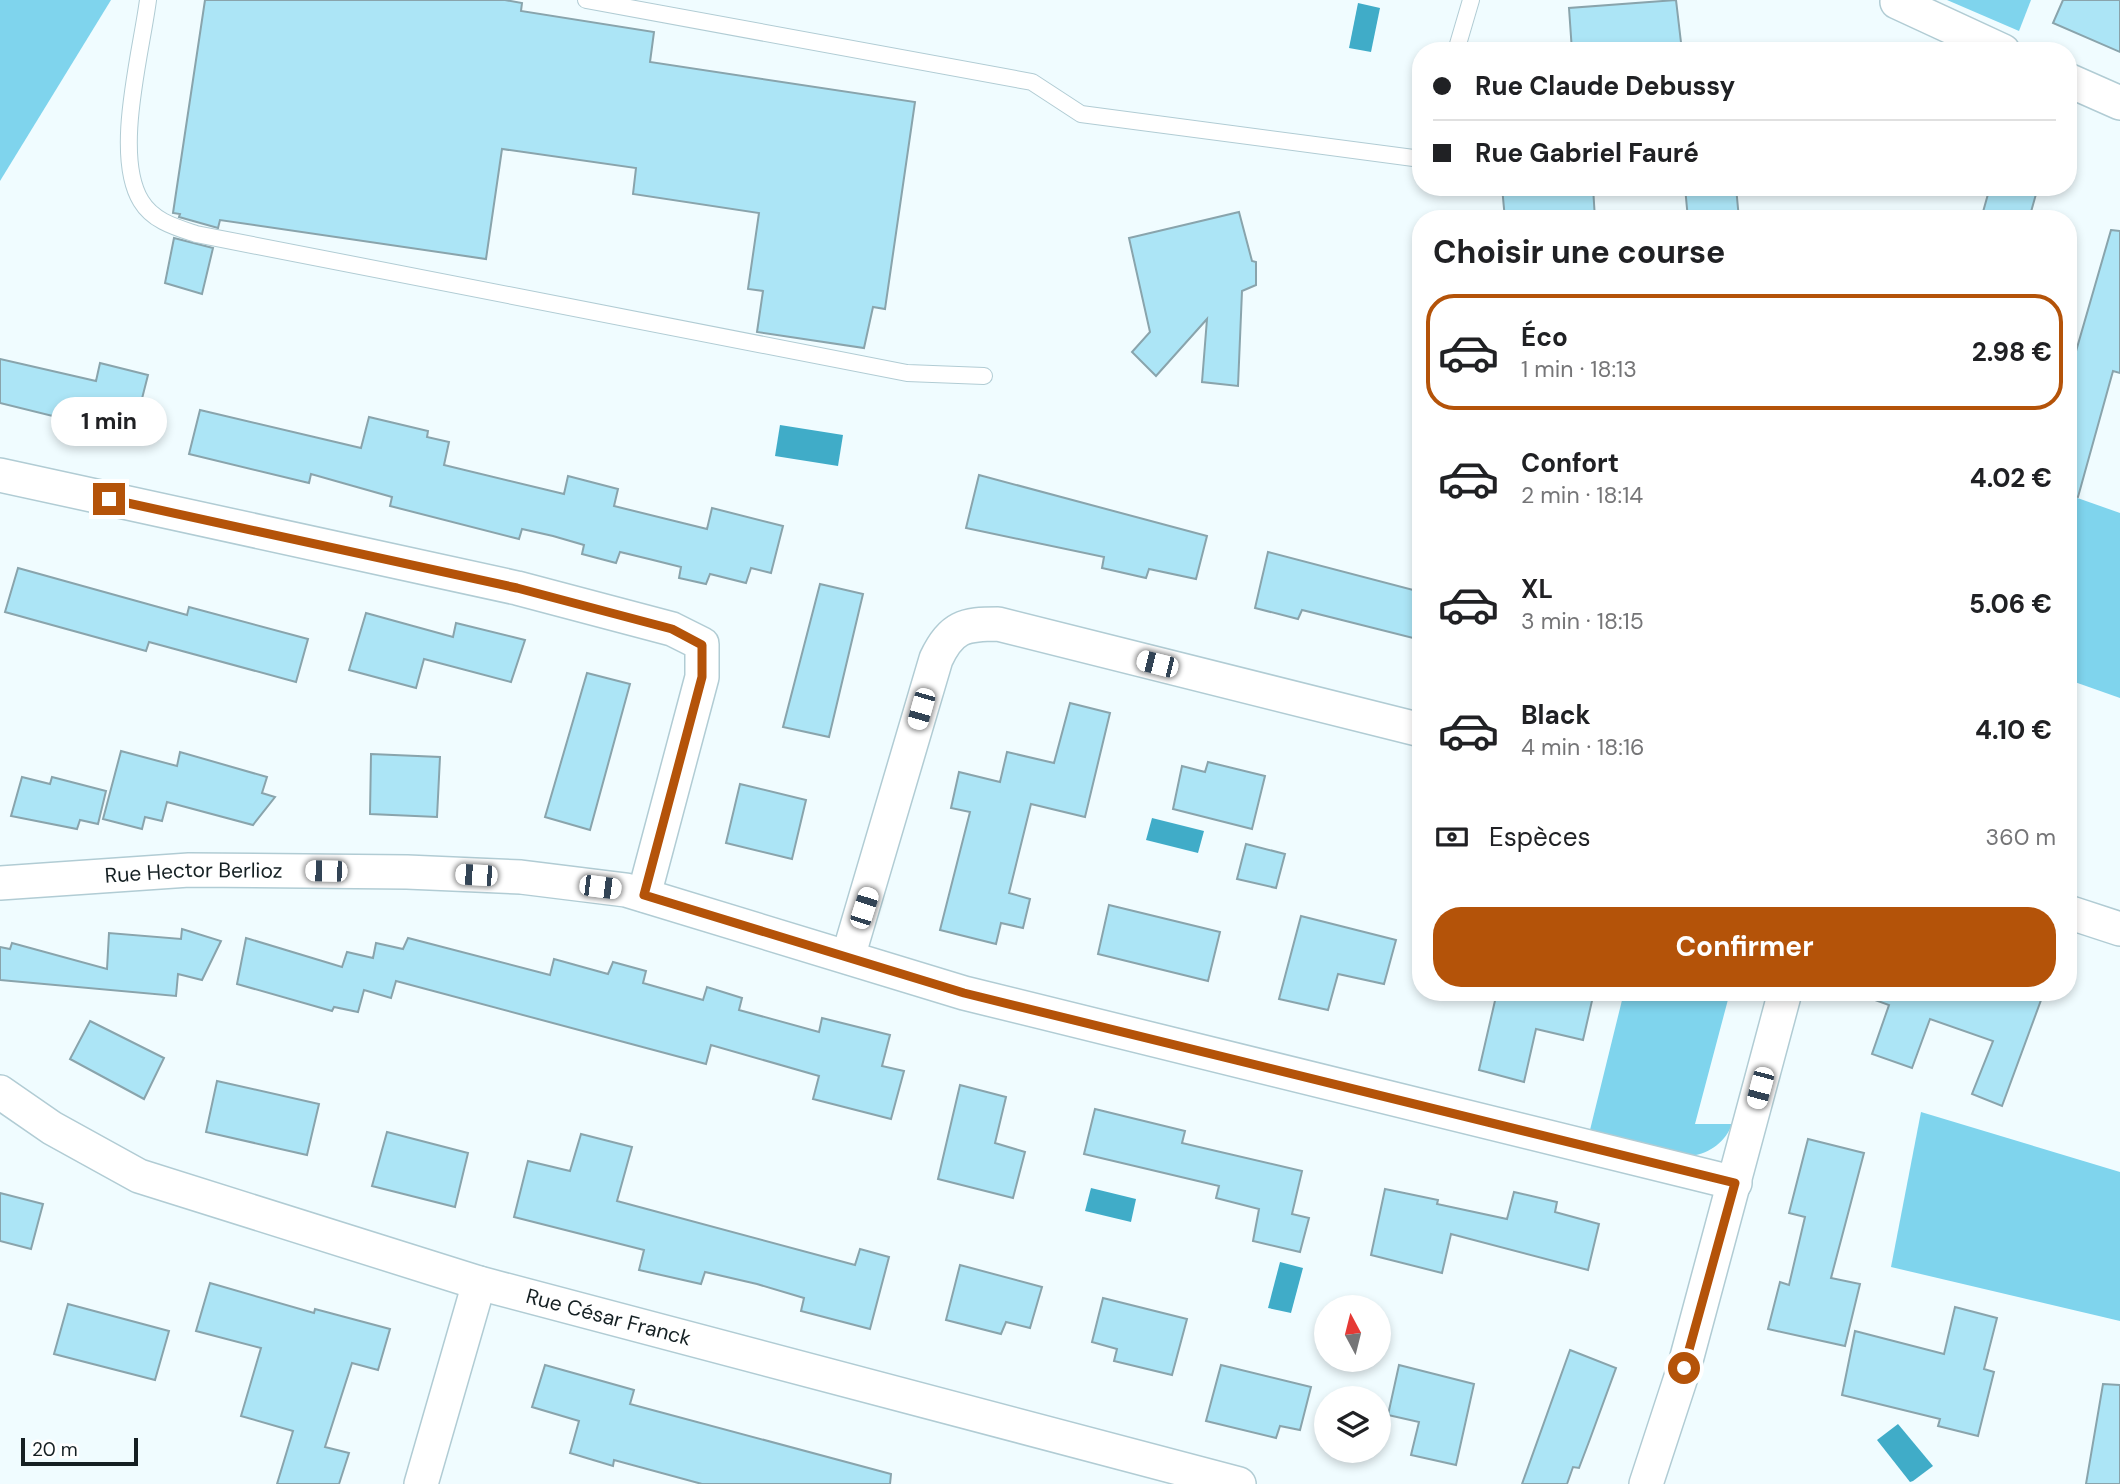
<!DOCTYPE html>
<html lang="fr">
<head>
<meta charset="utf-8">
<style>
  body { margin:0; font-family:"DM Sans",sans-serif; background:#f6f6f6; color:#202124; height:100vh; display:flex; flex-direction:column; font-size:26px; white-space:nowrap }
  * { box-sizing:border-box; margin:0 }
  p { font-size:23px; color:#757577 }
  .icon { flex:none; width:38px; height:38px; fill:none; stroke:currentColor; stroke-width:2; stroke-linecap:round; stroke-linejoin:round }
  .map { position:relative; flex:1; overflow:hidden }
  .panel { position:absolute; left:1412px; top:210px; width:665px; height:791px; display:flex; flex-direction:column; background:#fff; border-radius:28px; box-shadow:0 4px 10px #0003 }
  .panel>* { flex:none }
  .guide { position:absolute; left:1412px; top:42px; width:665px; height:154px; border-radius:28px; box-shadow:0 4px 10px #0003; display:grid; align-content:center; height:154px; padding:0 21px; background:#fff }
  .needle { width:46px; rotate:353deg }
  .tools { position:absolute; left:1314px; top:1295px; display:grid; gap:14px }
  .tools a { display:grid; place-items:center; width:77px; height:77px; border-radius:50%; background:#fff; box-shadow:0 4px 10px #0003; font-size:35px }
  .scale { position:absolute; left:21px; bottom:18px; width:117px; box-sizing:border-box; padding-left:7px; border:4px solid #152023; border-top:0; font-size:19px; line-height:24px; white-space:nowrap; color:#152023; -webkit-text-stroke:5px #fff; paint-order:stroke }
  .end { position:absolute; width:32px; height:32px; margin:-16px; border:9px solid #b45309; background:#fff; box-shadow:0 0 0 4px #fff }
  .from { border-radius:50% }
  .bubble { position:absolute; height:49px; border-radius:24px; background:#fff; box-shadow:0 4px 10px #0003; font-size:23px; font-weight:700; line-height:49px; text-align:center }
  .car { position:absolute; width:21px; height:42px; margin:-21px -10px; border-radius:9px; box-shadow:0 0 5px 2px #0007; background:linear-gradient(#fff 24%,#345 0 40%,#fff 0 76%,#345 0 86%,#fff 0) }
  .guide b { display:flex; align-items:center; gap:24px; height:66px; font-size:26px }
  .guide b+b { border-top:2px solid #e0e0e0 }
  .guide i { width:18px; height:18px; background:#202124 }
  ul { padding:0; list-style:none }
  li { display:flex; align-items:center; gap:21px; height:116px; margin:0 14px 10px; padding:0 7px; border:4px solid transparent; border-radius:28px }
  li div { flex:1 }
  li b { display:block; font-size:26px }
  li em { font-style:normal; font-weight:700 }
  li.current { border-color:#b45309 }
  li>.icon { width:63px; height:63px; stroke-width:1.5 }
  h2 { padding:0 21px; font-size:32px; line-height:84px }
  .pay { display:flex; align-items:center; gap:18px; height:77px; padding:0 21px; font-size:26px }
  .pay p { margin-inline-start:auto }
  .button { display:flex; gap:14px; margin-top:auto; padding:14px 21px }
  .button a { flex:1; height:80px; border-radius:28px; background:#b45309; color:#fff; font-size:28px; font-weight:700; line-height:80px; text-align:center }
  .map>svg:first-child { display:block }
  .green { fill:#7fd4ed }
  .water { fill:#40acc8 }
  .building { fill:#ace5f6; stroke:#89a4ac; stroke-width:2 }
  .lines { fill:none; stroke-linecap:round; stroke-linejoin:round }
  .service-casing { stroke:#b1ccd4; stroke-width:18 }
  .minor-casing { stroke:#b1ccd4; stroke-width:36 }
  .service { stroke:#fff; stroke-width:16 }
  .minor { stroke:#fff; stroke-width:33 }
  .route { stroke:#b45309; stroke-width:9 }
  .labels { text-anchor:middle; dominant-baseline:central; stroke-width:6; stroke-linejoin:round; paint-order:stroke }
  .street-label { font-size:21px; fill:#152023; stroke:#fff }
</style>
</head>
<body>
<div class="map">
<svg width="2120" height="1484" viewBox="0 0 2120 1484">
  <rect width="100%" height="100%" fill="#f0fcff"/>
  <!-- green -->
  <g class="green">
    <path d="M0 0H111L0 181Z"/>
    <path d="M1947 0H2031L2019 31Z"/>
    <path d="M2069 495 2120 513V698L2069 680Z"/>
    <path d="M1624 992H1730L1695 1124H1732C1726 1141 1711 1153 1691 1156 1678 1158 1608 1135 1590 1130Z"/>
    <path d="M1921 1112 2120 1172V1321L1891 1267Z"/>
  </g>
  <!-- water -->
  <g class="water">
    <path d="M1358 3 1380 8 1371 52 1349 48Z"/>
    <path d="M780 425 843 435 838 466 775 456Z"/>
    <path d="M1152 818 1204 831 1198 853 1146 840Z"/>
    <path d="M1091 1188 1136 1199 1131 1222 1085 1211Z"/>
    <path d="M1280 1262 1303 1268 1291 1313 1268 1308Z"/>
    <path d="M1898 1424 1933 1466 1913 1481 1910 1482 1877 1440Z"/>
  </g>
  <!-- building -->
  <g class="building">
    <path d="M205 0H505L522 3 521 11 654 32 650 62 915 102 885 309 873 307 864 348 757 332 763 291 748 289 759 213 633 194 636 168 502 149 486 259 220 220 218 228 179 217 180 214 173 213Z"/>
    <path d="M1676 0 1682 51H1572L1569 8Z"/>
    <path d="M2063 0H2120V52L2053 23Z"/>
    <path d="M1502 187H1593L1595 219H1505Z"/>
    <path d="M1685 187H1736L1739 219H1688Z"/>
    <path d="M1990 187H2038L2029 219H1981Z"/>
    <path d="M1239 212 1252 261 1256 262V285L1242 291 1238 386 1202 382 1207 319 1156 376 1132 352 1150 332 1129 238Z"/>
    <path d="M2111 230 2120 231V373L2113 371 2078 497 2068 496V379Z"/>
    <path d="M174 238 213 248 202 294 165 283Z"/>
    <path d="M0 359 96 381 100 363 148 375 133 434 104 427 100 438 68 431 69 420 0 403Z"/>
    <path d="M200 410 361 448 369 417 428 431 427 437 449 442 444 465 564 494 568 476 618 489 614 506 707 529 712 508 783 526 771 573 751 568 746 583 710 574 706 584 679 578 681 567 649 559 620 552 616 563 582 554 584 545 553 536 522 529 519 539 390 506 392 497 311 474 309 483 189 454Z"/>
    <path d="M979 475 1207 536 1196 579 1149 569 1146 578 1102 568 1104 557 966 528Z"/>
    <path d="M1268 552 1421 592V640L1302 610 1298 619 1255 608Z"/>
    <path d="M18 568 187 615 189 607 308 639 296 682 149 642 146 651 5 612Z"/>
    <path d="M820 584 863 594 829 737 783 727Z"/>
    <path d="M366 613 453 637 456 623 525 640 511 682 424 659 416 688 349 670Z"/>
    <path d="M587 673 630 684 590 830 545 817Z"/>
    <path d="M1070 703 1110 713 1085 817 1031 804 1009 893 1030 899 1023 928 1001 923 996 944 940 930 970 812 951 808 959 772 1000 782 1007 752 1054 763Z"/>
    <path d="M121 751 177 766 180 752 267 777 262 793 275 797 253 825 167 802 162 821 145 817 142 829 103 819Z"/>
    <path d="M371 754 440 757 437 817 370 814Z"/>
    <path d="M1208 762 1265 776 1252 829 1173 809 1182 766 1205 772Z"/>
    <path d="M22 777 50 784 52 777 106 791 98 824 80 820 77 829 11 816Z"/>
    <path d="M740 784 806 800 792 859 726 843Z"/>
    <path d="M1246 844 1285 854 1276 888 1237 879Z"/>
    <path d="M1109 905 1220 932 1208 981 1098 954Z"/>
    <path d="M1301 916 1396 940 1384 984 1338 974 1328 1010 1279 999Z"/>
    <path d="M182 929 221 941 202 980 178 974 176 996 0 980V947L10 949 12 943 107 969 109 933 181 939Z"/>
    <path d="M246 938 342 967 347 952 373 958 376 943 403 949 408 938 550 975 554 959 608 974 613 962 646 971 643 983 703 1000 707 987 742 998 739 1010 819 1032 822 1018 890 1035 882 1066 904 1071 891 1119 813 1099 819 1076 711 1045 706 1064 396 981 391 998 364 990 358 1012 334 1007 332 1011 237 984Z"/>
    <path d="M1497 992H1594L1583 1040 1536 1029 1524 1082 1479 1070Z"/>
    <path d="M1868 992H2044L2002 1106 1972 1094 1993 1041 1930 1019 1912 1068 1872 1054 1889 1005 1867 997Z"/>
    <path d="M90 1021 164 1058 144 1099 70 1059Z"/>
    <path d="M217 1081 319 1104 307 1155 206 1132Z"/>
    <path d="M960 1085 1006 1097 995 1143 1025 1152 1013 1198 938 1179Z"/>
    <path d="M1095 1109 1185 1131 1182 1143 1302 1171 1292 1214 1309 1218 1300 1252 1253 1241 1259 1209 1216 1198 1219 1186 1084 1154Z"/>
    <path d="M387 1132 468 1153 455 1207 372 1186Z"/>
    <path d="M581 1134 632 1147 617 1201 855 1265 860 1249 889 1257 870 1329 801 1311 804 1298 757 1284 705 1272 701 1284 639 1270 644 1250 514 1217 528 1161 570 1171Z"/>
    <path d="M1808 1139 1864 1153 1831 1278 1860 1284 1845 1346 1768 1329 1780 1282 1789 1285 1805 1217 1789 1213Z"/>
    <path d="M1385 1189 1438 1200 1437 1204 1507 1219 1514 1192 1557 1202 1555 1212 1599 1224 1588 1270 1451 1234 1442 1273 1371 1255Z"/>
    <path d="M0 1193 43 1204 31 1249 0 1241Z"/>
    <path d="M960 1265 1042 1287 1030 1328 1006 1322 1001 1334 946 1320Z"/>
    <path d="M210 1283 314 1313 315 1309 390 1329 378 1370 352 1363 325 1447 349 1453 339 1484H277L293 1431 241 1416 261 1348 196 1331Z"/>
    <path d="M1103 1298 1187 1319 1172 1375 1114 1361 1117 1349 1092 1342Z"/>
    <path d="M68 1304 169 1331 155 1380 54 1354Z"/>
    <path d="M1955 1307 1997 1318 1984 1369 1994 1372 1978 1436 1938 1426 1940 1419 1842 1395 1855 1331 1944 1354Z"/>
    <path d="M1570 1350 1616 1368 1590 1439 1579 1468 1573 1467 1567 1484H1522Z"/>
    <path d="M545 1365 634 1390 630 1404 891 1474 890 1484H702L614 1460 613 1466 570 1453 579 1421 532 1407Z"/>
    <path d="M1221 1365 1311 1387 1300 1430 1280 1426 1276 1438 1206 1421Z"/>
    <path d="M1399 1365 1474 1384 1456 1465 1411 1455 1419 1422 1388 1415Z"/>
    <path d="M2103 1384 2120 1385V1484H2086Z"/>
  </g>
  <g class="lines">
    <defs>
      <g id="service">
        <path d="M148 0C141 54 113 155 141 201 153 221 175 227 196 234L907 373 984 376"/>
        <path d="M586 0 1032 82 1081 114 1421 159"/>
        <path d="M1456 51 1471 0"/>
      </g>
      <g id="minor">
        <path d="M1897 2 2003 51"/>
        <path d="M2068 80 2120 103"/>
        <path d="M0 475 517 588 672 629 702 644V677L644 895"/>
        <path id="s1" d="M0 883 189 870 407 872 521 877 626 890 964 993 1735 1183"/>
        <path d="M2068 912 2120 929"/>
        <path d="M848 957 936 659C951 627 964 624 998 624L1421 730"/>
        <path id="s2" d="M0 1092 52 1128 139 1176 479 1283 1239 1484"/>
        <path d="M421 1484 479 1283"/>
        <path d="M1646 1484 1684 1368 1785 992"/>
      </g>
    </defs>
    <!-- service casing -->
    <use href="#service" class="service-casing"/>
    <!-- minor casing -->
    <use href="#minor" class="minor-casing"/>
    <!-- service -->
    <use href="#service" class="service"/>
    <!-- minor -->
    <use href="#minor" class="minor"/>
  </g>
  <g class="lines">
    <!-- route -->
    <path class="route" d="M109 499 517 588 672 629 702 645V677L644 895 964 993 1735 1183 1684 1368"/>
  </g>
  <g class="labels">
    <!-- street labels -->
    <g class="street-label">
      <text stroke="none"><textPath href="#s1" startOffset="194">Rue Hector Berlioz</textPath></text>
      <text stroke="none"><textPath href="#s2" startOffset="653">Rue César Franck</textPath></text>
    </g>
  </g>
</svg>
<div class="tools">
<a><svg class="needle" viewBox="-14 -14 28 28"><path d="M0-13l5 13h-10z" fill="#e53935"/><path d="M0 13l5-13h-10z" fill="#757577"/></svg></a>
<a><svg class="icon" aria-label="layers" viewBox="0 0 24 24"><path d="M12 4l9 5-9 5-9-5zM3 14l9 5 9-5"/></svg></a>
</div>
<div class="scale">20 m</div>
<i class="end from" style="left:1684px;top:1368px"></i>
<i class="end" style="left:109px;top:499px"></i>
<div class="bubble" style="left:51px;top:397px;width:116px">1 min</div>
<i class="car" style="left:1157px;top:664px;rotate:284deg"></i>
<i class="car" style="left:921px;top:709px;rotate:196deg"></i>
<i class="car" style="left:326px;top:871px;rotate:271deg"></i>
<i class="car" style="left:476px;top:875px;rotate:273deg"></i>
<i class="car" style="left:600px;top:887px;rotate:97deg"></i>
<i class="car" style="left:864px;top:908px;rotate:18deg"></i>
<i class="car" style="left:1760px;top:1088px;rotate:195deg"></i>
<div class="guide">
<b><i class="from"></i>Rue Claude Debussy</b>
<b><i></i>Rue Gabriel Fauré</b>
</div>
<section class="panel">
<h2>Choisir une course</h2>
<ul>
<li class="current"><svg class="icon" aria-label="car" viewBox="0 0 24 24"><path d="M5 17H2v-5l4-1 3-4h7l3 4 3 1v5h-3M9 17h6M6 11h13"/><circle cx="7" cy="17" r="2"/><circle cx="17" cy="17" r="2"/></svg><div><b>Éco</b><p>1 min · 18:13</p></div><em>2.98 €</em></li>
<li><svg class="icon" aria-label="car" viewBox="0 0 24 24"><path d="M5 17H2v-5l4-1 3-4h7l3 4 3 1v5h-3M9 17h6M6 11h13"/><circle cx="7" cy="17" r="2"/><circle cx="17" cy="17" r="2"/></svg><div><b>Confort</b><p>2 min · 18:14</p></div><em>4.02 €</em></li>
<li><svg class="icon" aria-label="car" viewBox="0 0 24 24"><path d="M5 17H2v-5l4-1 3-4h7l3 4 3 1v5h-3M9 17h6M6 11h13"/><circle cx="7" cy="17" r="2"/><circle cx="17" cy="17" r="2"/></svg><div><b>XL</b><p>3 min · 18:15</p></div><em>5.06 €</em></li>
<li><svg class="icon" aria-label="car" viewBox="0 0 24 24"><path d="M5 17H2v-5l4-1 3-4h7l3 4 3 1v5h-3M9 17h6M6 11h13"/><circle cx="7" cy="17" r="2"/><circle cx="17" cy="17" r="2"/></svg><div><b>Black</b><p>4 min · 18:16</p></div><em>4.10 €</em></li>
</ul>
<div class="pay"><svg class="icon" aria-label="cash" viewBox="0 0 24 24"><path d="M3 7h18v10H3z"/><circle cx="12" cy="12" r="2"/></svg>Espèces<p>360 m</p></div>
<div class="button"><a>Confirmer</a></div>
</section>
</div>
</body>
</html>
